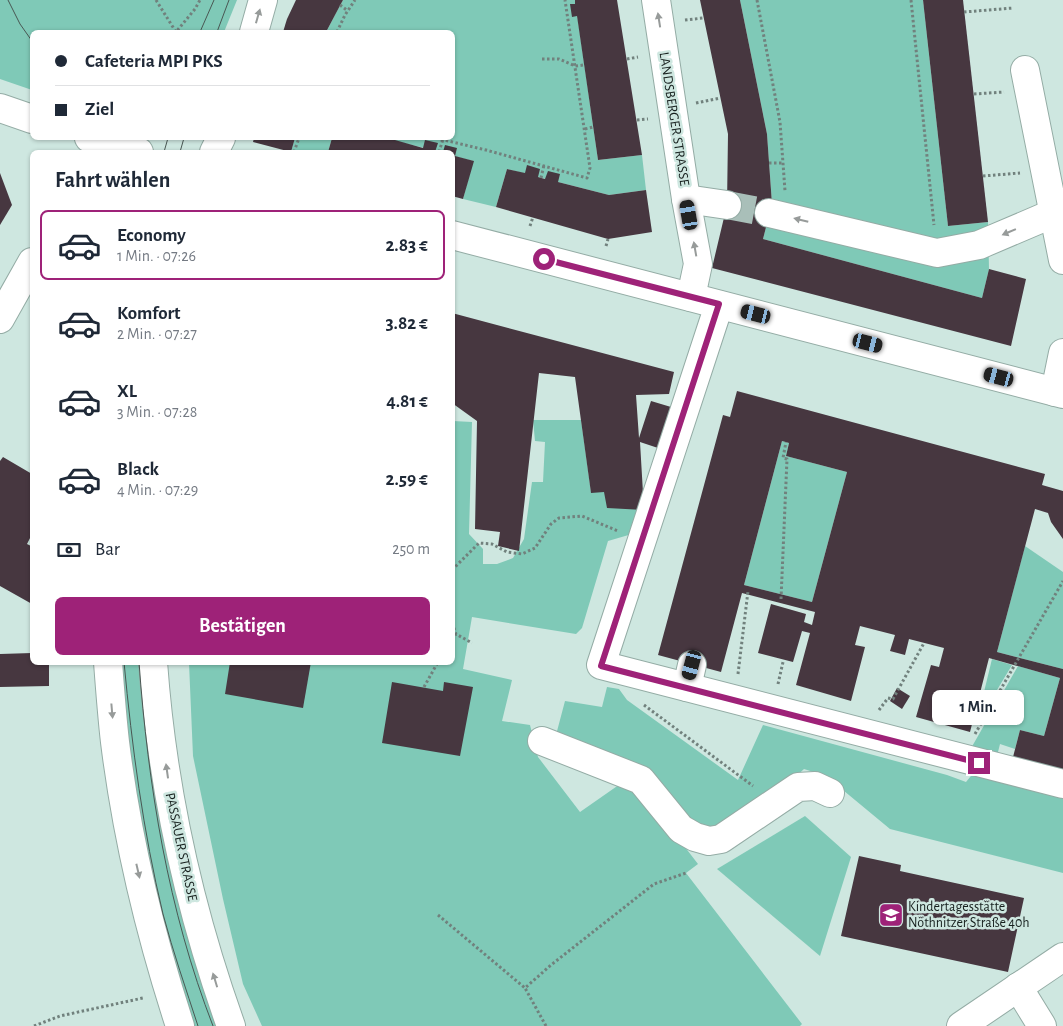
<!DOCTYPE html>
<html lang="de">
<head>
<meta charset="utf-8">
<style>
  body { margin:0; font-family:"Alegreya Sans",sans-serif; background:#f2f2f3; color:#1f2937; height:100vh; display:flex; flex-direction:column; font-size:19px; white-space:nowrap }
  * { box-sizing:border-box; margin:0 }
  p { font-size:16px; color:#747a83 }
  .icon { flex:none; width:28px; height:28px; fill:none; stroke:currentColor; stroke-width:2; stroke-linecap:round; stroke-linejoin:round }
  .map { position:relative; flex:1; overflow:hidden }
  .panel { position:absolute; left:30px; top:150px; width:425px; height:515px; display:flex; flex-direction:column; background:#fff; border-radius:8px; box-shadow:0 1px 4px #0004 }
  .panel>* { flex:none }
  .banner { position:absolute; left:30px; top:30px; width:425px; height:110px; border-radius:8px; box-shadow:0 1px 4px #0004; display:grid; align-content:center; height:110px; padding:0 25px; background:#fff }
  .end { position:absolute; width:22px; height:22px; margin:-11px; border:6px solid #9e2278; background:#fff; box-shadow:0 0 0 2px #fff }
  .from { border-radius:50% }
  .bubble { position:absolute; height:35px; border-radius:8px; background:#fff; box-shadow:0 1px 4px #0004; font-size:16px; font-weight:600; line-height:35px; text-align:center }
  .car { position:absolute; width:15px; height:30px; margin:-15px -8px; border-radius:6px; box-shadow:0 0 4px 1px #0007; background:linear-gradient(#222 24%,#8ab4d8 0 40%,#222 0 76%,#8ab4d8 0 86%,#222 0) }
  .banner b { display:flex; align-items:center; gap:18px; height:48px; font-size:19px }
  .banner b+b { border-top:1px solid #e0e1e3 }
  .banner i { width:12px; height:12px; background:#1f2937 }
  ul { padding:0; list-style:none }
  li { display:flex; align-items:center; gap:15px; height:70px; margin:0 10px 8px; padding:0 15px; border:2px solid transparent; border-radius:8px }
  li div { flex:1 }
  li b { display:block; font-size:19px }
  li em { font-style:normal; font-weight:600 }
  li.active { border-color:#9e2278 }
  li>.icon { width:45px; height:45px; stroke-width:1.5 }
  h2 { padding:0 25px; font-size:22px; line-height:60px }
  .pay { display:flex; align-items:center; gap:12px; height:55px; padding:0 25px; font-size:19px }
  .pay p { margin-inline-start:auto }
  .cta { display:flex; gap:10px; margin-top:auto; padding:10px 25px }
  .cta a { flex:1; height:58px; border-radius:8px; background:#9e2278; color:#fff; font-size:20px; font-weight:600; line-height:58px; text-align:center }
  .map>svg:first-child { display:block }
  .green { fill:#7fc9b7 }
  .building { fill:#473740; fill-rule:evenodd }
  .lines { fill:none; stroke-linecap:round; stroke-linejoin:round }
  .minor-tunnel { stroke:#a9bfb9; stroke-width:28; stroke-dasharray:28 14; stroke-linecap:butt }
  .minor-casing { stroke:#94aca5; stroke-width:30 }
  .path { stroke:#71817d; stroke-width:3; stroke-dasharray:2.5 2.5; stroke-linecap:butt }
  .minor { stroke:#fff; stroke-width:28 }
  .tram { stroke:#495753; stroke-width:1 }
  .oneway { fill:#979b9a }
  .route { stroke:#9e2278; stroke-width:6 }
  .labels { text-anchor:middle; dominant-baseline:central; stroke-width:5; stroke-linejoin:round; paint-order:stroke }
  .street-label { font-size:14px; fill:#17201e; stroke:#cee7e0 }
  .poi-label { font-size:14px; fill:#17201e; stroke:#cee7e0; text-anchor:start }
</style>
</head>
<body>
<div class="map">
<svg width="1063" height="1026" viewBox="0 0 1063 1026">
  <rect width="100%" height="100%" fill="#cee7e0"/>
  <!-- green -->
  <g class="green">
    <path d="M0 0H237L224 32H32V90L0 79Z"/>
    <path d="M343 0H575L598 160 642 155 646 190 609 195 507 169 496 207 463 199 473 161 453 156 452 152H441L383 138H452V32H326Z"/>
    <path d="M740 0H923L948 226 988 222 989 269 982 298 763 239 772 204 767 134Z"/>
    <path d="M295 138H332L328 152H291Z"/>
    <path d="M533 420H581L591 492H604L639 510 632 534 608 541 582 628 576 634 472 617 463 669 512 680 502 721 530 725 538 757 580 812 623 782 640 789 698 864 686 873 802 1024 800 1026H262L243 984 223 899 193 756 189 663 452 662 453 421 472 422 469 534 483 549V564H497L513 558 524 539 532 482H543L545 442 535 441Z"/>
    <path d="M782 441 789 443 786 456 847 472 812 602 744 585Z"/>
    <path d="M1025 546 1063 572V669L997 652Z"/>
    <path d="M992 659 1012 665 976 725Z"/>
    <path d="M119 663H148L224 1026H194C151 910 132 785 119 663Z"/>
    <path d="M1018 666 1060 678 1044 736 1020 730 1015 749 1000 744 996 760 970 750Z"/>
    <path d="M607 687 619 689 627 700 738 780 763 725 947 775 966 782 975 771 1063 794V873L890 829 826 776 804 769 777 794 707 833 556 735 565 701 602 707Z"/>
    <path d="M805 816 851 857 820 956 717 869Z"/>
  </g>
  <!-- building -->
  <g class="building">
    <path d="M296 0H343L326 32H283L287 19Z"/>
    <path d="M575 0H617L642 155 598 160 577 16 572 17 570 4H575Z"/>
    <path d="M700 0H740L767 134 772 204 763 239 982 298 989 269 1026 279 1011 346 712 268 727 205 728 134Z"/>
    <path d="M923 0H963L988 222 948 226Z"/>
    <path d="M254 138H295L291 152 253 142Z"/>
    <path d="M332 138H388L423 148 425 140 438 143 435 152H328Z"/>
    <path d="M445 145 457 148 455 156 474 161 463 199 452 196V152H443Z"/>
    <path d="M527 165 540 169 538 177 545 179 548 171 560 174 558 182 609 195 646 190 652 232 608 239 496 207 507 169 525 173Z"/>
    <path d="M0 173 12 205 0 225Z"/>
    <path d="M452 313 674 372 669 394 636 395 639 438 651 401 671 407 658 448 640 442 644 510 607 508 604 492 591 493 575 377 539 373 519 551 498 546 500 532 475 529 477 421 452 403Z"/>
    <path d="M737 391 1045 474 1042 485 1063 491V539L1051 522 1048 513 1035 509 997 652 1063 669V770L1013 757 1020 730 1044 736 1060 678 989 658 970 732 916 717 931 665 939 667 944 648 909 639 905 655 890 651 895 635 860 626 855 645 865 647 851 701 796 685 810 633 802 631 793 662 758 653 771 604 806 614 804 622 812 625 815 612 742 593 721 672 658 655 723 415 730 417ZM782 441 789 443 786 456 847 472 812 602 744 585Z"/>
    <path d="M3 457 32 474V534L27 544 31 546 32 543V604L0 586V461Z"/>
    <path d="M32 653V662H49V686L0 687V654Z"/>
    <path d="M230 662H311L303 708 225 694Z"/>
    <path d="M392 682 443 691 444 682 473 687 460 756 382 743Z"/>
    <path d="M897 688 910 696 902 709 890 701Z"/>
    <path d="M859 856 901 865 900 871 1024 898 1008 972 841 936Z"/>
  </g>
  <g class="lines">
    <!-- minor-tunnel -->
    <path class="minor-tunnel" d="M727 205 769 213"/>
    <defs>
      <g id="minor">
        <path d="M656 0 686 199 698 264 691 297"/>
        <path d="M254 32 263 0"/>
        <path d="M1025 70 1063 260"/>
        <path d="M0 108 32 119"/>
        <path d="M89 138 139 152"/>
        <path d="M214 152 221 138"/>
        <path d="M686 199 727 205"/>
        <path d="M769 213 937 253 979 245 1054 213"/>
        <path d="M452 235 1063 394"/>
        <path d="M719 305 601 665 1063 784"/>
        <path d="M0 319 32 262"/>
        <path d="M1055 392 1063 353"/>
        <path d="M108 662C110 689 112 716 115 742 127 838 150 934 180 1026"/>
        <path d="M153 662C162 786 189 909 231 1026"/>
        <path d="M687 687 692 665"/>
        <path d="M542 741 641 780 681 829 695 837 709 841 721 839 798 787 815 786 830 793"/>
        <path d="M1018 987 1042 1026"/>
        <path d="M961 1026 1063 957"/>
      </g>
    </defs>
    <!-- minor casing -->
    <use href="#minor" class="minor-casing"/>
    <!-- path -->
    <g class="path">
      <path d="M156 0 176 32 195 9 200 0"/>
      <path d="M757 0 780 122 785 191"/>
      <path d="M911 0 934 225"/>
      <path d="M340 5 348 11"/>
      <path d="M964 12 1013 8"/>
      <path d="M685 20 703 18"/>
      <path d="M337 32 345 15 355 0"/>
      <path d="M542 59H559L575 66 584 65"/>
      <path d="M627 59 638 57"/>
      <path d="M974 94 1004 92"/>
      <path d="M696 103 720 98"/>
      <path d="M637 120 648 119"/>
      <path d="M585 129 593 127"/>
      <path d="M436 138 486 150 587 178 590 168 565 0"/>
      <path d="M294 152 299 138"/>
      <path d="M439 152 443 139"/>
      <path d="M769 163H783"/>
      <path d="M983 176 1020 173"/>
      <path d="M541 178 544 165"/>
      <path d="M530 226 533 217"/>
      <path d="M606 246 608 239"/>
      <path d="M452 570 479 543 492 544 507 552 522 554 535 548 551 524 559 518 582 516 618 531"/>
      <path d="M781 599 787 459 783 458 786 442"/>
      <path d="M452 623 456 634 472 643"/>
      <path d="M452 639 456 634"/>
      <path d="M738 674 748 591"/>
      <path d="M778 684 783 662"/>
      <path d="M424 687 438 662"/>
      <path d="M644 705 753 786"/>
      <path d="M879 710 888 698 893 699 924 643"/>
      <path d="M975 734 1063 581"/>
      <path d="M438 915 525 988"/>
      <path d="M34 1026 60 1016 143 998"/>
      <path d="M546 1026 525 988 551 965 654 884 686 873"/>
    </g>
    <!-- minor -->
    <use href="#minor" class="minor"/>
    <!-- tram -->
    <g class="tram">
      <path d="M8 0 20 24 32 41"/>
      <path d="M200 32 214 0"/>
      <path d="M217 32 229 0"/>
      <path d="M164 152 168 138"/>
      <path d="M180 152 184 138"/>
      <path d="M124 662C132 747 143 831 163 914 173 952 186 989 198 1026"/>
      <path d="M139 662C148 786 168 910 213 1026"/>
    </g>
  </g>
  <!-- one-way arrows -->
  <defs><path id="oneway-solid" d="M-6-.8H1V-3.2L6.5 0L1 3.2V.8H-6Z" transform="scale(1.25)"/></defs>
  <g class="oneway">
    <use href="#oneway-solid" transform="translate(258 16) rotate(-74)"/>
    <use href="#oneway-solid" transform="translate(659 20) rotate(-99)"/>
    <use href="#oneway-solid" transform="translate(801 220) rotate(-166)"/>
    <use href="#oneway-solid" transform="translate(1009 232) rotate(157)"/>
    <use href="#oneway-solid" transform="translate(695 249) rotate(-100)"/>
    <use href="#oneway-solid" transform="translate(112 711) rotate(85)"/>
    <use href="#oneway-solid" transform="translate(167 771) rotate(-98)"/>
    <use href="#oneway-solid" transform="translate(138 871) rotate(77)"/>
    <use href="#oneway-solid" transform="translate(215 980) rotate(-107)"/>
  </g>
  <g class="lines">
    <!-- route -->
    <path class="route" d="M544 259 719 304 601 666 979 763"/>
  </g>
  <!-- icons -->
  <defs>
    <symbol id="school-square" viewBox="-11 -11 22 22"><rect x="-9" y="-9" width="18" height="18" rx="4" fill="#9e2278" stroke="#cee7e0"/><path d="M0-5L7-2L0 1L-7-2ZM-4 1L0 2.5L4 1V4Q0 6-4 4Z" fill="#fff"/></symbol>
  </defs>
  <g fill-rule="evenodd">
    <use href="#school-square" x="877" y="901" width="28" height="28"/>
  </g>
  <g class="labels">
    <!-- street labels -->
    <g class="street-label">
      <text transform="translate(674 119) rotate(81)">LANDSBERGER STRASSE</text>
      <text transform="translate(181 847) rotate(78)">PASSAUER STRASSE</text>
    </g>
    <!-- poi labels -->
    <g class="poi-label">
      <text x="908" y="907">Kindertagesstätte<tspan x="908" dy="16">Nöthnitzer Straße 40h</tspan></text>
    </g>
  </g>
</svg>
<i class="end from" style="left:544px;top:259px"></i>
<i class="end" style="left:979px;top:763px"></i>
<div class="bubble" style="left:932px;top:690px;width:92px">1 Min.</div>
<i class="car" style="left:689px;top:215px;rotate:350deg"></i>
<i class="car" style="left:756px;top:314px;rotate:284deg"></i>
<i class="car" style="left:868px;top:343px;rotate:104deg"></i>
<i class="car" style="left:999px;top:377px;rotate:285deg"></i>
<i class="car" style="left:692px;top:665px;rotate:195deg"></i>
<div class="banner">
<b><i class="from"></i>Cafeteria MPI PKS</b>
<b><i></i>Ziel</b>
</div>
<section class="panel">
<h2>Fahrt wählen</h2>
<ul>
<li class="active"><svg class="icon" aria-label="car" viewBox="0 0 24 24"><path d="M5 17H2v-5l4-1 3-4h7l3 4 3 1v5h-3M9 17h6M6 11h13"/><circle cx="7" cy="17" r="2"/><circle cx="17" cy="17" r="2"/></svg><div><b>Economy</b><p>1 Min. · 07:26</p></div><em>2.83 €</em></li>
<li><svg class="icon" aria-label="car" viewBox="0 0 24 24"><path d="M5 17H2v-5l4-1 3-4h7l3 4 3 1v5h-3M9 17h6M6 11h13"/><circle cx="7" cy="17" r="2"/><circle cx="17" cy="17" r="2"/></svg><div><b>Komfort</b><p>2 Min. · 07:27</p></div><em>3.82 €</em></li>
<li><svg class="icon" aria-label="car" viewBox="0 0 24 24"><path d="M5 17H2v-5l4-1 3-4h7l3 4 3 1v5h-3M9 17h6M6 11h13"/><circle cx="7" cy="17" r="2"/><circle cx="17" cy="17" r="2"/></svg><div><b>XL</b><p>3 Min. · 07:28</p></div><em>4.81 €</em></li>
<li><svg class="icon" aria-label="car" viewBox="0 0 24 24"><path d="M5 17H2v-5l4-1 3-4h7l3 4 3 1v5h-3M9 17h6M6 11h13"/><circle cx="7" cy="17" r="2"/><circle cx="17" cy="17" r="2"/></svg><div><b>Black</b><p>4 Min. · 07:29</p></div><em>2.59 €</em></li>
</ul>
<div class="pay"><svg class="icon" aria-label="cash" viewBox="0 0 24 24"><path d="M3 7h18v10H3z"/><circle cx="12" cy="12" r="2"/></svg>Bar<p>250 m</p></div>
<div class="cta"><a>Bestätigen</a></div>
</section>
</div>
</body>
</html>
